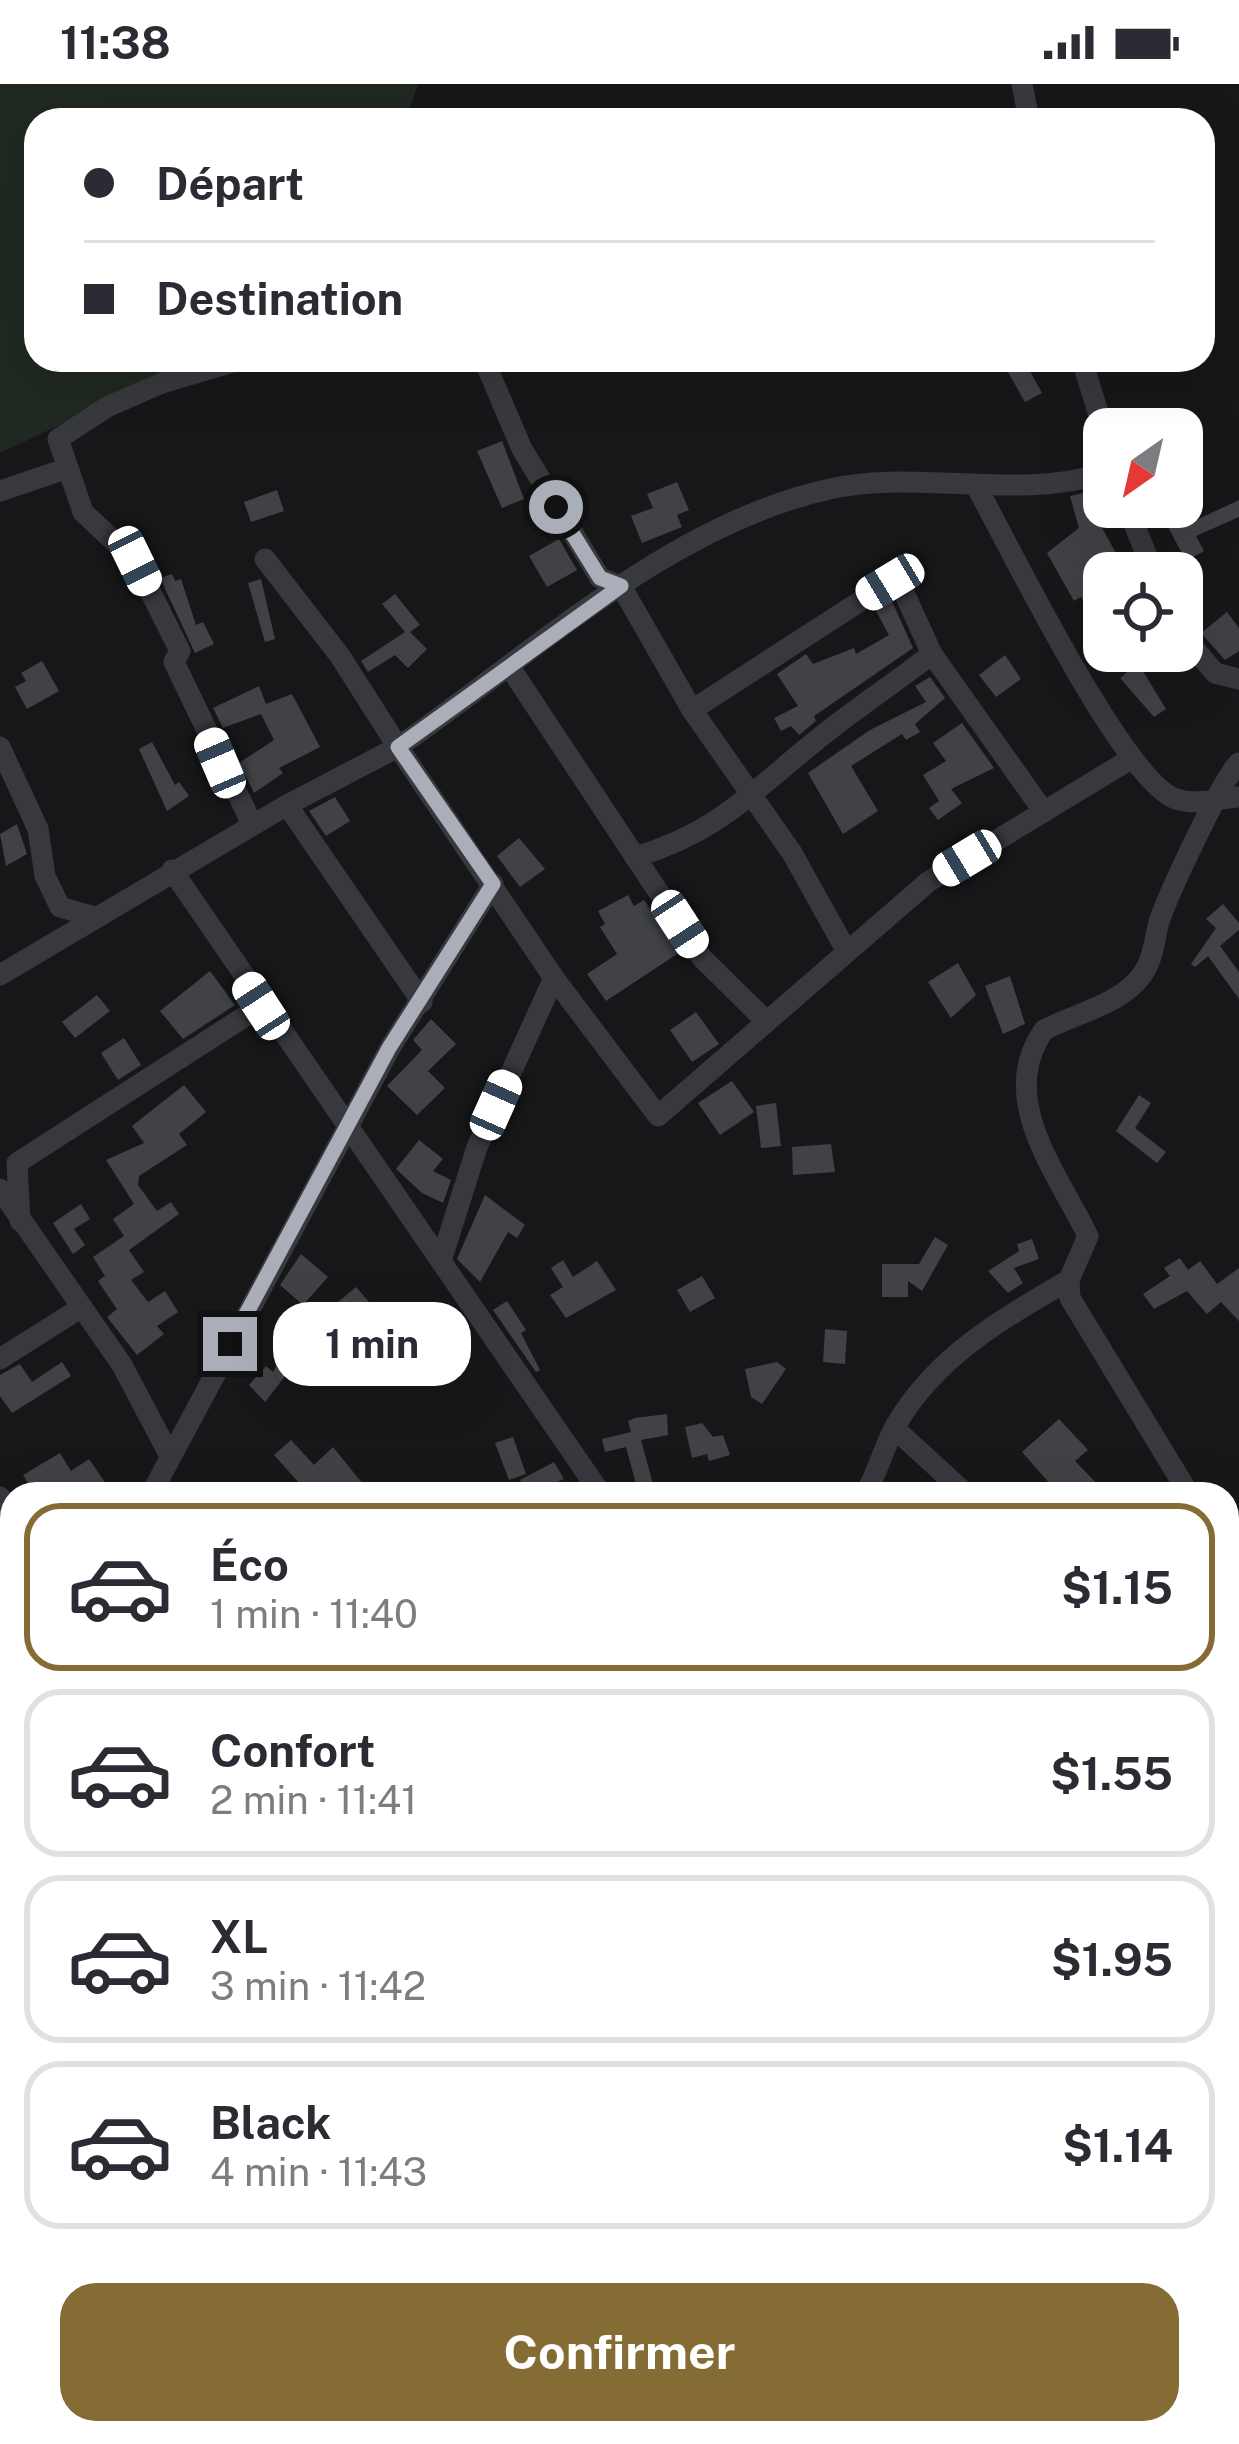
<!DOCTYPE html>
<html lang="fr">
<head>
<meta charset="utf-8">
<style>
  body { margin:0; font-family:"Public Sans",sans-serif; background:#f2f2f3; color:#2b2b33; height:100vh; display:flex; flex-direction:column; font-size:45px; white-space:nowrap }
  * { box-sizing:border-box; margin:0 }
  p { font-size:39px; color:#7c7c81 }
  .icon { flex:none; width:66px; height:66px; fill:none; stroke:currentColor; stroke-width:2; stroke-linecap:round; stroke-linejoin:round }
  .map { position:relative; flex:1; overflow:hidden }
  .sheet { position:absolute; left:0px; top:1398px; width:1239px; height:963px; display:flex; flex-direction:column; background:#fff; border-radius:36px 36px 0 0; box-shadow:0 12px 48px #0002 }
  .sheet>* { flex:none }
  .top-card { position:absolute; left:24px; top:24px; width:1191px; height:264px; border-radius:36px; box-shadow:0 12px 48px #0002; display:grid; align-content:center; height:264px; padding:0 60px; background:#fff }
  .needle { width:78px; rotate:214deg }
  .controls { position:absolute; left:1083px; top:324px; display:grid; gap:24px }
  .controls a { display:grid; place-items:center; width:120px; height:120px; border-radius:24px; background:#fff; box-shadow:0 12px 48px #0002; font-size:60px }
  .end { position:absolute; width:54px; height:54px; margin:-27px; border:15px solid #a9aeb9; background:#111; box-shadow:0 0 0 6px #111 }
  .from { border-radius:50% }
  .bubble { position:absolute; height:84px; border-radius:36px; background:#fff; box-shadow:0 12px 48px #0002; font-size:39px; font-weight:700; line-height:84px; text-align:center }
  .car { position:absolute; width:36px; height:72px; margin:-36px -18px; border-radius:15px; box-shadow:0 0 9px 3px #0007; background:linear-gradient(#fff 24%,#345 0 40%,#fff 0 76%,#345 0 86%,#fff 0) }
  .top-card b { display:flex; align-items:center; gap:42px; height:114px; font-size:45px }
  .top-card b+b { border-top:3px solid #e1e1e2 }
  .top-card i { width:30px; height:30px; background:#2b2b33 }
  ul { padding:21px 0 0; list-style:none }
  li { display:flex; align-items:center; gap:36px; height:168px; margin:0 24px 18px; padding:0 36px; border:6px solid #e1e1e2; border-radius:36px }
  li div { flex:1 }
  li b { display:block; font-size:45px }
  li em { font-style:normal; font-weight:700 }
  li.active { border-color:#856b34 }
  li>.icon { width:108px; height:108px; stroke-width:1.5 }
  .cta { display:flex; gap:24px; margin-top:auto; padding:24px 60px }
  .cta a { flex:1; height:138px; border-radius:36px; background:#856b34; color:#fff; font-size:48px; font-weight:700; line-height:138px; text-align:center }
  .status { display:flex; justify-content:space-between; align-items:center; height:84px; padding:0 60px; background:#fff; direction:ltr }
  .status svg { height:33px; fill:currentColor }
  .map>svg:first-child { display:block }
  .green { fill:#1f2821 }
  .building { fill:#414246 }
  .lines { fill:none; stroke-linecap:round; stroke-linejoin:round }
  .street { stroke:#38393e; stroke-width:21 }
  .highway { stroke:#646770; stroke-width:39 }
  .route { stroke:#a9aeb9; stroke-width:15 }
</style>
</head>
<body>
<div class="status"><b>11:38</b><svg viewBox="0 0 49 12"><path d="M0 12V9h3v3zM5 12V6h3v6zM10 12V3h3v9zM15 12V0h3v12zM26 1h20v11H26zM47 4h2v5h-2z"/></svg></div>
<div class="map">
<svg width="1239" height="2360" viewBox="0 0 1239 2360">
  <rect width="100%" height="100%" fill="#171719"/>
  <!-- green -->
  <path class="green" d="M0 0H418L406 36H36V276H198L0 369Z"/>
  <!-- building -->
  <g class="building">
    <path d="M1013 276H1024L1042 309 1025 318 1004 281Z"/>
    <path d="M502 357 524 415 502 424 477 367Z"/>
    <path d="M677 398 689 426 677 431 682 443 642 459 631 432 653 424 647 410Z"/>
    <path d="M277 406 284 427 251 438 244 418Z"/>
    <path d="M1093 407 1097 422 1091 424 1127 489H1104V551L1081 513 1074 517 1047 469 1079 444 1070 412Z"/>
    <path d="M1239 416V433L1196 452 1204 467 1186 477 1168 443 1186 433 1190 439Z"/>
    <path d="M559 455 577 486 547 503 529 472Z"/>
    <path d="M172 490 175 497 181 495 196 541 203 538 214 560 195 569 160 494Z"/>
    <path d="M261 495 275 555 265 558 248 499Z"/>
    <path d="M395 510 420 541 410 548 427 565 408 584 395 571 368 588 361 577 405 548 382 520Z"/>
    <path d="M891 515 913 564 814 632 816 637 799 651 791 642 781 647 774 634 798 622 777 590 806 570 813 580 854 564 856 570 889 551 876 527Z"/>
    <path d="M1227 528 1239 544V567L1225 576 1201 549Z"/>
    <path d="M1005 571 1021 595 996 613 979 591Z"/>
    <path d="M42 577 59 607 27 625 15 603 26 597 21 589Z"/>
    <path d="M1138 579 1166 625 1154 633 1120 594Z"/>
    <path d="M930 593 945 614 915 640 920 648 906 656 902 650 851 682 878 727 843 750 808 689 870 646 926 618 915 602Z"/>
    <path d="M259 602 266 620 292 610 320 663 279 684 283 689 254 709 239 679 274 656 261 630 223 644 213 624Z"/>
    <path d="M962 639 994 684 951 705 962 719 938 736 929 724 939 717 923 691 946 677 933 659Z"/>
    <path d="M152 658 175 701 179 698 189 712 167 727 139 665Z"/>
    <path d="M335 713 350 737 326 752 309 727Z"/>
    <path d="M17 740 27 770 6 782 0 750Z"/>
    <path d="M519 754 545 785 520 803 497 772Z"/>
    <path d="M628 811 634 822 644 816 680 868 606 917 587 890 617 870 600 843 605 840 598 827Z"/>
    <path d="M1223 820 1239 839V846L1220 862 1239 888V915L1208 872 1195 883 1191 880 1216 844 1206 835Z"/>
    <path d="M958 879 976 911 951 934 928 898Z"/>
    <path d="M210 887 235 921 183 955 160 927Z"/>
    <path d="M1010 892 1025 940 1003 950 985 902Z"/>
    <path d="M97 911 110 927 75 954 62 938Z"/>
    <path d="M696 928 719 960 692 978 670 946Z"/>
    <path d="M431 935 456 960 428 987 445 1004 417 1031 387 1002 422 966 413 956Z"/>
    <path d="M124 954 141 981 118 996 101 969Z"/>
    <path d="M732 997 754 1028 720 1051 698 1019Z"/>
    <path d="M184 1001 206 1028 179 1050 187 1061 139 1092 138 1101 157 1127 171 1118 179 1130 129 1166 144 1188 131 1196 148 1218 165 1207 178 1228 157 1242 164 1250 137 1271 107 1233 117 1225 98 1197 105 1192 93 1173 124 1152 113 1135 134 1120 106 1076 144 1059 132 1042Z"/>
    <path d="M1139 1011 1151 1019 1135 1044 1166 1068 1157 1079 1116 1047Z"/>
    <path d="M776 1019 781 1062 761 1064 756 1022Z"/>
    <path d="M419 1056 443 1075 433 1087 451 1096 443 1119 422 1109 396 1085Z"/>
    <path d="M831 1060 835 1088 793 1091 792 1063Z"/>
    <path d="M485 1111 525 1141 517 1154 508 1148 480 1198 457 1175Z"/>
    <path d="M81 1120 90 1135 74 1145 85 1161 73 1170 53 1139Z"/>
    <path d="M935 1153 948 1161 922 1207 908 1197V1213H882V1180H919Z"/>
    <path d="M1032 1155 1039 1175 1014 1184 1023 1199 1008 1209 988 1187 1019 1167 1017 1160Z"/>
    <path d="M301 1170 328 1193 303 1221 280 1201Z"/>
    <path d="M1180 1174 1188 1186 1200 1177 1217 1200 1239 1184V1237L1221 1218 1207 1230 1187 1207 1154 1225 1143 1210 1170 1192 1164 1184Z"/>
    <path d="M563 1176 573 1193 597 1177 616 1206 566 1234 550 1211 563 1203 551 1184Z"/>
    <path d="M702 1192 715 1214 690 1228 677 1206Z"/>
    <path d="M356 1203 377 1227 358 1243 337 1219Z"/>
    <path d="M507 1217 526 1246 521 1249 540 1286 536 1288 493 1226Z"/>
    <path d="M825 1245 847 1247 845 1280 823 1278Z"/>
    <path d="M282 1271 296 1278 265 1318 249 1301 266 1282 273 1288Z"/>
    <path d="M62 1278 71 1292 12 1329 0 1312V1291L20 1280 32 1298Z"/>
    <path d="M777 1278 786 1285 762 1320 751 1313 745 1285Z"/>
    <path d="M667 1330 668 1351 641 1356 653 1400 637 1404 626 1363 605 1368 602 1355 631 1348 628 1337 635 1334Z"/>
    <path d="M1059 1335 1088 1366 1075 1377 1107 1410H1059L1022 1368Z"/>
    <path d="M702 1339 713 1353 723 1351 730 1371 709 1377 707 1370 692 1374 685 1343Z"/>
    <path d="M513 1353 526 1390 509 1396 495 1359Z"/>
    <path d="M291 1356 314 1381 333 1363 371 1410H348L338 1398 326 1410H309L274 1371Z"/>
    <path d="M60 1369 71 1387 89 1375 113 1410H35L23 1391Z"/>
    <path d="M554 1378 564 1395 528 1410 520 1396Z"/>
  </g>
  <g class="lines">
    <!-- street -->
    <g class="street">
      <path d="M1022 0 1029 36"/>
      <path d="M484 276 522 365 600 494 621 502 692 626 792 769 846 866"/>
      <path d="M1082 276 1104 348"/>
      <path d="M68 384 58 355 107 323 162 299 240 276"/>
      <path d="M975 400C1008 459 1123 697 1176 715 1198 722 1218 714 1239 713"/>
      <path d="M0 407 68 384 83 428 135 477 180 567 174 578 252 740"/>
      <path d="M1127 423 1154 489"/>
      <path d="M265 475 340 572 398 663C530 572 671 439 830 405 920 385 1016 417 1104 389"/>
      <path d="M1182 550 1215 589 1239 595"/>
      <path d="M511 585 702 874 765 936"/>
      <path d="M692 626 893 496 900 500 932 570"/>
      <path d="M0 663 38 745 45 792 60 823 95 833"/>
      <path d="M287 721 398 663 554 894 658 1032 928 798 1129 676"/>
      <path d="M635 773C716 749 750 710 813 659 851 628 893 600 932 570L1044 728"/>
      <path d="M172 786 601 1410"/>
      <path d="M0 891 287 721 422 918"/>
      <path d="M0 1105 122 1281 170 1372"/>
      <path d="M20 1137 17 1079 261 922"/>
      <path d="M441 1177 477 1063 554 894"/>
      <path d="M0 1275 82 1223"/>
      <path d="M894 1344 966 1410"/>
      <path d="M151 1410 390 964 493 800"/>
      <path d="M865 1410C878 1388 884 1362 896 1341 936 1272 1002 1235 1069 1196"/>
      <path d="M1189 1410 1070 1214 1069 1196 1088 1152C1057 1088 996 1014 1044 946 1076 929 1120 921 1142 891 1154 874 1154 856 1159 838 1167 813 1223 692 1239 679"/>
      <path d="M0 1413 12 1432"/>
      <path d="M1227 1455 1239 1471"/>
      <path d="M0 1718 12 1710"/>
      <path d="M0 1812 12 1830"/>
      <path d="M1227 2031 1239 2018"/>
      <path d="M1227 2300 1239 2306"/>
      <path d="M1077 2349 1091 2360"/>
      <path d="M4 2360 12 2349"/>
      <path d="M924 2360 935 2349"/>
    </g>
    <!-- highway -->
    <g class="highway">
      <path d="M1227 1509 1239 1498"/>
      <path d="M176 2360 191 2349"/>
    </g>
  </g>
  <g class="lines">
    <!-- route -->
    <path class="route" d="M230 1260 389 964 493 800 398 663 621 502 600 494 556 423"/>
  </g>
</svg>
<div class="controls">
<a><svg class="needle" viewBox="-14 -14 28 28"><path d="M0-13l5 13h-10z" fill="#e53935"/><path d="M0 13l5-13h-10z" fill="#7c7c81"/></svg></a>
<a><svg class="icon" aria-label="locate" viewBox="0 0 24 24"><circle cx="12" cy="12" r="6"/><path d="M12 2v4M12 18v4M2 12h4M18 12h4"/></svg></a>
</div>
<i class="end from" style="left:556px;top:423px"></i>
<i class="end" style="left:230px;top:1260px"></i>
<div class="bubble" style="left:273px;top:1218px;width:198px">1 min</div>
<i class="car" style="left:135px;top:477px;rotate:154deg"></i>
<i class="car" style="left:890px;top:498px;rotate:239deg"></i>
<i class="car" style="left:220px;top:679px;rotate:337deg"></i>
<i class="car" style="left:967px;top:774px;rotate:239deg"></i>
<i class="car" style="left:680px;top:840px;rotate:147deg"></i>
<i class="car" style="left:261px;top:922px;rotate:327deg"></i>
<i class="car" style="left:496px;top:1021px;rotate:24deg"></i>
<div class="top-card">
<b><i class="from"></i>Départ</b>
<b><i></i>Destination</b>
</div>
<section class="sheet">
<ul>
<li class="active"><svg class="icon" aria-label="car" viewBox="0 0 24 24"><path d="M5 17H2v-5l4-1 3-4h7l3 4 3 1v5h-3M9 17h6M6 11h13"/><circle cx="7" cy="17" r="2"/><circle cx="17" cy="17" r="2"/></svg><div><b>Éco</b><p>1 min · 11:40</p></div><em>$1.15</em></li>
<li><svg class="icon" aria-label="car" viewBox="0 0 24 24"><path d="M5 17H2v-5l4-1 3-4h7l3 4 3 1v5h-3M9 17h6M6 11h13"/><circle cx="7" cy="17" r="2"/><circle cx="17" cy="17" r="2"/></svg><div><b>Confort</b><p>2 min · 11:41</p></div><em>$1.55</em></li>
<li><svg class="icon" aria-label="car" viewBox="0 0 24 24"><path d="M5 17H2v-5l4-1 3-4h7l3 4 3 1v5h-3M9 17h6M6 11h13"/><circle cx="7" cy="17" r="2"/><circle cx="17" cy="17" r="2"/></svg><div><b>XL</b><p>3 min · 11:42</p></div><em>$1.95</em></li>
<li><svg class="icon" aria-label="car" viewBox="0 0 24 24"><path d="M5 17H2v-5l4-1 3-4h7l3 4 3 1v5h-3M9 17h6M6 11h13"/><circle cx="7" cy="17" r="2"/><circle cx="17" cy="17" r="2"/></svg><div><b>Black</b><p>4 min · 11:43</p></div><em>$1.14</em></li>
</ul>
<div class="cta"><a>Confirmer</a></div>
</section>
</div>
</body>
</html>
